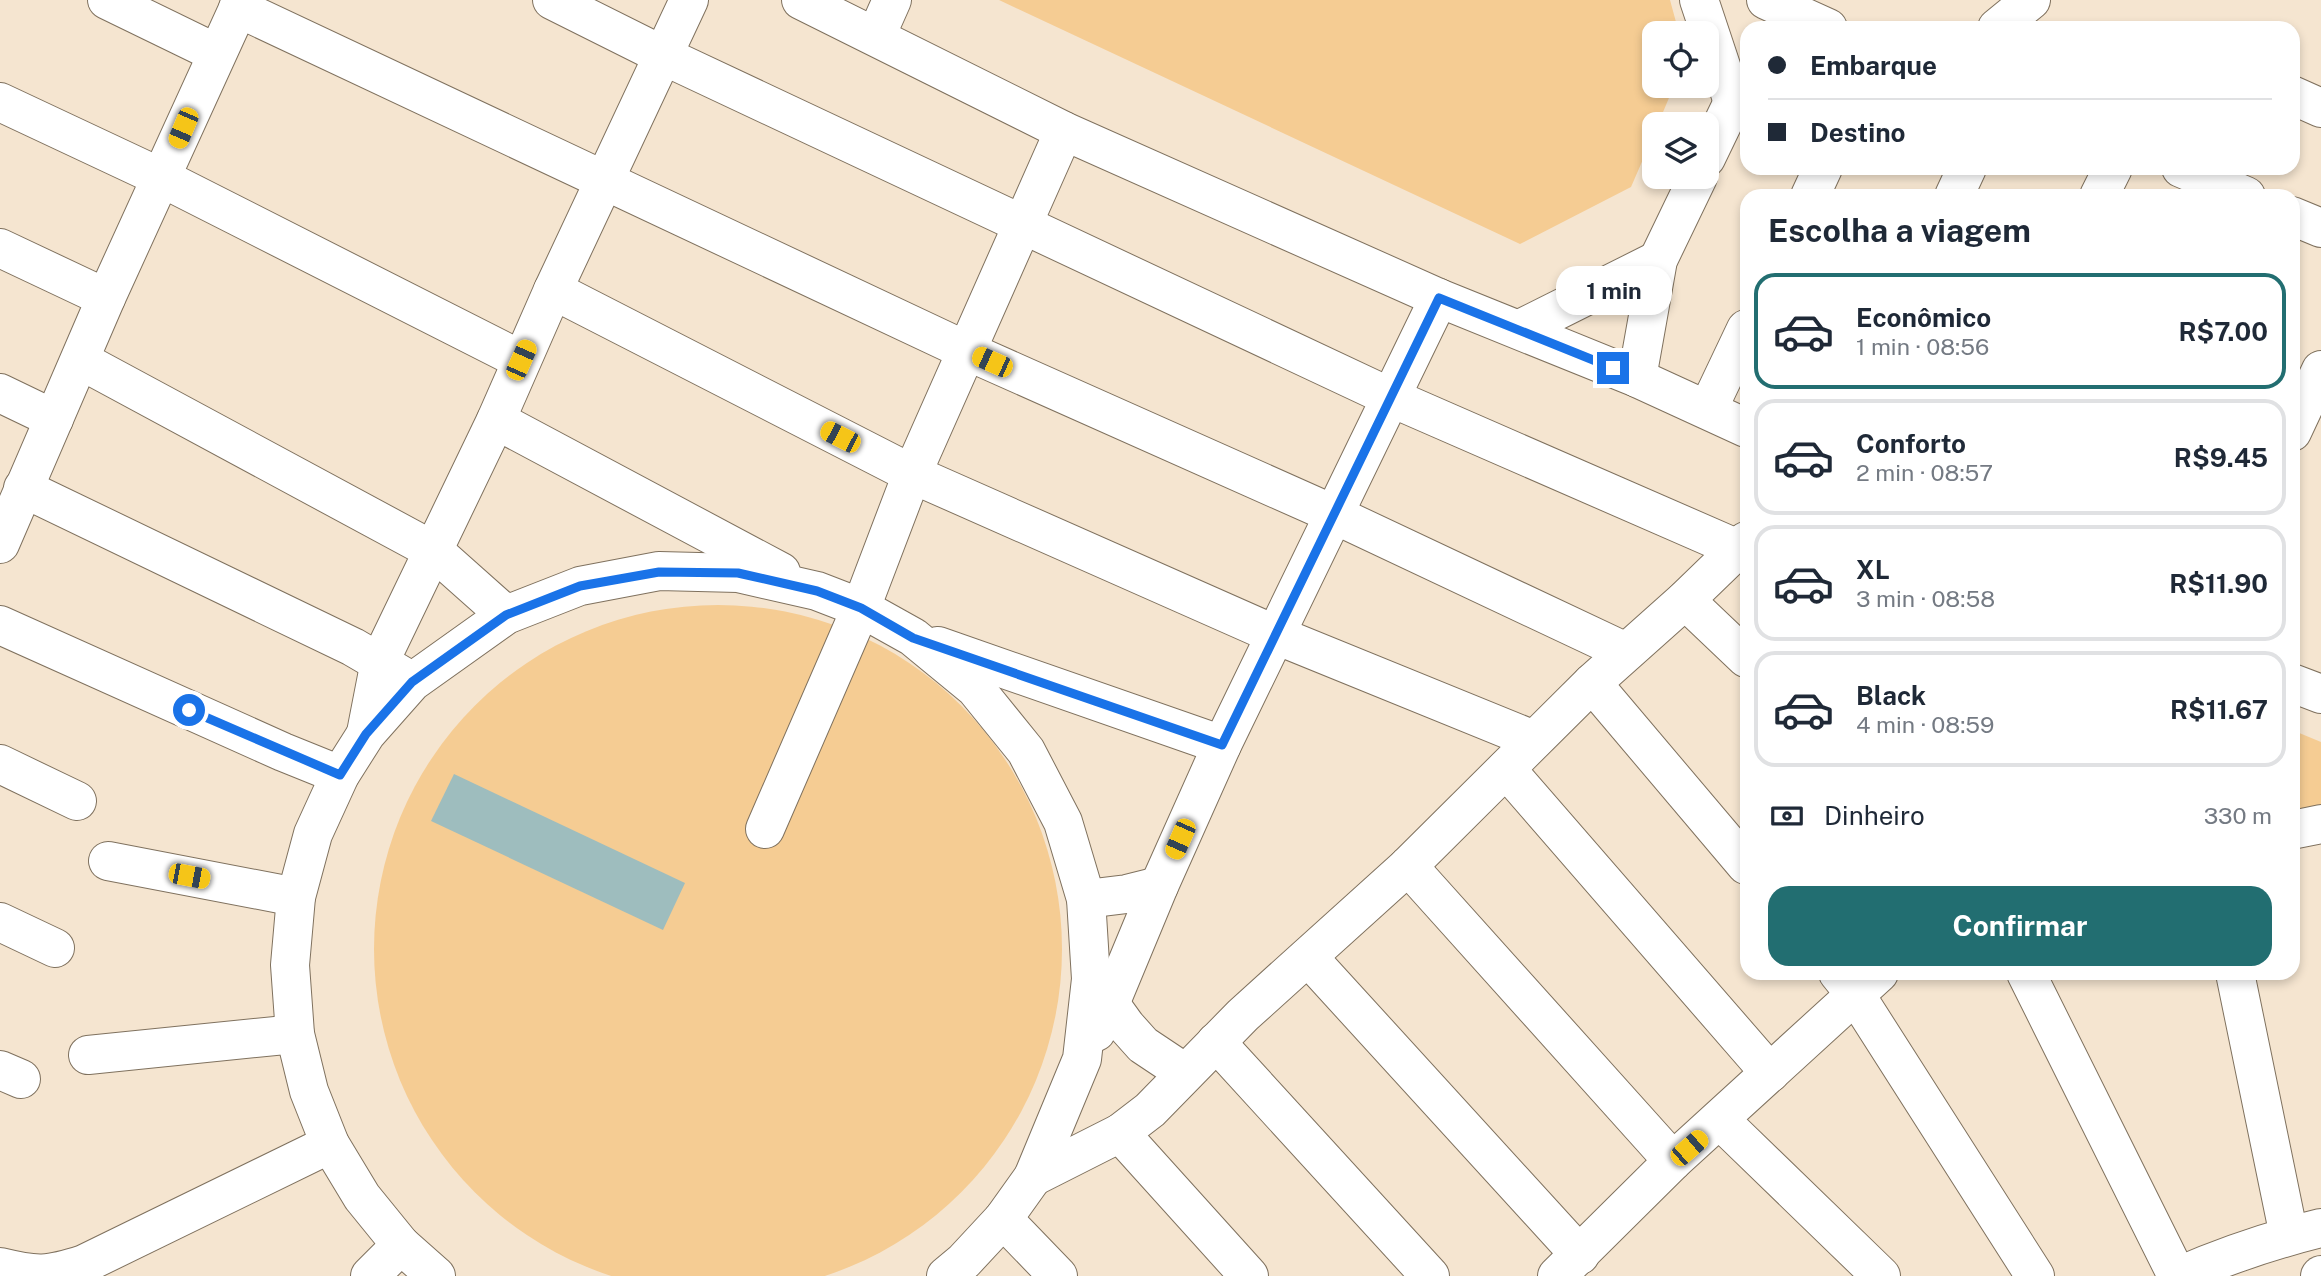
<!DOCTYPE html>
<html lang="pt">
<head>
<meta charset="utf-8">
<style>
  body { margin:0; font-family:"Public Sans",sans-serif; background:#f6f6f7; color:#1f2937; height:100vh; display:flex; flex-direction:column; font-size:26px; white-space:nowrap }
  * { box-sizing:border-box; margin:0 }
  p { font-size:23px; color:#747a83 }
  .icon { flex:none; width:38px; height:38px; fill:none; stroke:currentColor; stroke-width:2; stroke-linecap:round; stroke-linejoin:round }
  .map { position:relative; flex:1; overflow:hidden }
  .sheet { position:absolute; left:1740px; top:189px; width:560px; height:791px; display:flex; flex-direction:column; background:#fff; border-radius:21px; box-shadow:0 4px 10px #0003 }
  .sheet>* { flex:none }
  .guide { position:absolute; left:1740px; top:21px; width:560px; height:154px; border-radius:21px; box-shadow:0 4px 10px #0003; display:grid; align-content:center; height:154px; padding:0 28px; background:#fff }
  .controls { position:absolute; left:1642px; top:21px; display:grid; gap:14px }
  .controls a { display:grid; place-items:center; width:77px; height:77px; border-radius:14px; background:#fff; box-shadow:0 4px 10px #0003; font-size:35px }
  .end { position:absolute; width:32px; height:32px; margin:-16px; border:9px solid #1a73e8; background:#fff; box-shadow:0 0 0 4px #fff }
  .from { border-radius:50% }
  .bubble { position:absolute; height:49px; border-radius:21px; background:#fff; box-shadow:0 4px 10px #0003; font-size:23px; font-weight:700; line-height:49px; text-align:center }
  .car { position:absolute; width:21px; height:42px; margin:-21px -10px; border-radius:9px; box-shadow:0 0 5px 2px #0007; background:linear-gradient(#f5c518 24%,#345 0 40%,#f5c518 0 76%,#345 0 86%,#f5c518 0) }
  .guide b { display:flex; align-items:center; gap:24px; height:66px; font-size:26px }
  .guide b+b { border-top:2px solid #e0e1e3 }
  .guide i { width:18px; height:18px; background:#1f2937 }
  ul { padding:0; list-style:none }
  li { display:flex; align-items:center; gap:21px; height:116px; margin:0 14px 10px; padding:0 14px; border:4px solid #e0e1e3; border-radius:21px }
  li div { flex:1 }
  li b { display:block; font-size:26px }
  li em { font-style:normal; font-weight:700 }
  li.on { border-color:#226e71 }
  li>.icon { width:63px; height:63px; stroke-width:1.5 }
  h2 { padding:0 28px; font-size:32px; line-height:84px }
  .pay { display:flex; align-items:center; gap:18px; height:77px; padding:0 28px; font-size:26px }
  .pay p { margin-inline-start:auto }
  .primary-button { display:flex; gap:14px; margin-top:auto; padding:14px 28px }
  .primary-button a { flex:1; height:80px; border-radius:21px; background:#226e71; color:#fff; font-size:28px; font-weight:700; line-height:80px; text-align:center }
  .map>svg:first-child { display:block }
  .green { fill:#f5cc93 }
  .building { fill:#9ebdbe }
  .lines { fill:none; stroke-linecap:round; stroke-linejoin:round }
  .minor-casing { stroke:#7f715e; stroke-width:40 }
  .minor { stroke:#fff; stroke-width:38 }
  .route { stroke:#1a73e8; stroke-width:9 }
</style>
</head>
<body>
<div class="map">
<svg width="2321" height="1276" viewBox="0 0 2321 1276">
  <rect width="100%" height="100%" fill="#f5e5d0"/>
  <!-- green -->
  <g class="green">
    <path d="M999 0H1670L1679 33H1654V86H1674L1658 124H1654V134L1631 187 1520 244Z"/>
    <circle cx="718" cy="949" r="344"/>
    <path d="M2292 730 2321 742V817L2293 821Z"/>
  </g>
  <!-- building -->
  <path class="building" d="M454 774 685 883 663 930 431 821Z"/>
  <g class="lines">
    <defs>
      <g id="minor">
        <path d="M107 0 216 53"/>
        <path d="M552 0 662 55 1392 398 1738 549"/>
        <path d="M801 0 1064 131 1439 298 1637 378 1746 428"/>
        <path d="M1699 0 1733 102"/>
        <path d="M1766 0 1828 28"/>
        <path d="M238 8 967 351 1333 514 1626 652"/>
        <path d="M1997 28 2031 0"/>
        <path d="M876 36 892 0"/>
        <path d="M2292 95 2321 108"/>
        <path d="M0 102 162 178 521 360"/>
        <path d="M1706 158 1733 102 1746 90"/>
        <path d="M2181 168 2246 196"/>
        <path d="M1810 196 1823 168"/>
        <path d="M1954 196 1967 168"/>
        <path d="M2099 196 2113 168"/>
        <path d="M2292 216 2321 228"/>
        <path d="M0 248 106 298"/>
        <path d="M553 290 912 474 1276 635 1534 740"/>
        <path d="M1520 329 1658 260"/>
        <path d="M80 360 434 551 506 615"/>
        <path d="M1637 378 1658 260 1698 177"/>
        <path d="M0 393 54 419"/>
        <path d="M1708 409 1746 329"/>
        <path d="M496 420 781 572"/>
        <path d="M2292 432 2321 370"/>
        <path d="M23 488 353 647 401 675"/>
        <path d="M0 544 106 298 242 0"/>
        <path d="M1685 600 1746 658"/>
        <path d="M0 625 283 752 340 775"/>
        <path d="M938 646 1222 745"/>
        <path d="M1592 683 1746 865"/>
        <path d="M2292 683 2321 694"/>
        <path d="M366 733 380 661 496 420 553 290 689 0"/>
        <path d="M0 764 77 801"/>
        <path d="M1506 769 1770 1073"/>
        <path d="M765 829 861 608 912 474 1064 131"/>
        <path d="M2292 830 2321 824"/>
        <path d="M108 861 296 897"/>
        <path d="M1408 866 1673 1161"/>
        <path d="M1086 899 1127 894 1159 886"/>
        <path d="M0 922 55 948"/>
        <path d="M1308 957 1580 1255"/>
        <path d="M1838 973 1855 994 2035 1276"/>
        <path d="M2026 973 2177 1276"/>
        <path d="M2235 973 2289 1236"/>
        <path d="M1098 987 1126 1026 1143 1045 1185 1073"/>
        <path d="M1096 1032 1110 1004 1159 886 1222 745 1439 298"/>
        <path d="M1216 1042 1430 1276"/>
        <path d="M88 1055 295 1034"/>
        <path d="M0 1070 21 1079"/>
        <path d="M1720 1120 1881 1276"/>
        <path d="M1120 1133 1249 1276"/>
        <path d="M1033 1177 1120 1133 1150 1110 1243 1015 1408 866 1592 683 1685 600 1746 541"/>
        <path d="M1003 1219 1058 1276"/>
        <path d="M0 1267C37 1276 47 1276 84 1264L330 1144"/>
        <path d="M370 1276 401 1245"/>
        <path d="M436 1276 401 1245 362 1197 330 1144 309 1091 295 1034 290 965 296 897 313 834 340 775 366 734 412 682 506 615 580 586 659 571 738 573 817 591 861 608 913 637 975 688 1026 751 1063 822 1086 899 1091 979 1082 1059 1033 1177 1003 1219 964 1261 946 1276"/>
        <path d="M1557 1276 1673 1161 1879 973"/>
        <path d="M2179 1276C2225 1256 2272 1240 2321 1228"/>
        <path d="M2320 1276 2321 1275"/>
      </g>
    </defs>
    <!-- minor casing -->
    <use href="#minor" class="minor-casing"/>
    <!-- minor -->
    <use href="#minor" class="minor"/>
  </g>
  <g class="lines">
    <!-- route -->
    <path class="route" d="M189 710 340 775 366 734 412 682 506 615 580 586 659 572 738 573 817 591 861 608 913 638 1222 745 1439 298 1613 368"/>
  </g>
</svg>
<div class="controls">
<a><svg class="icon" aria-label="locate" viewBox="0 0 24 24"><circle cx="12" cy="12" r="6"/><path d="M12 2v4M12 18v4M2 12h4M18 12h4"/></svg></a>
<a><svg class="icon" aria-label="layers" viewBox="0 0 24 24"><path d="M12 4l9 5-9 5-9-5zM3 14l9 5 9-5"/></svg></a>
</div>
<i class="end from" style="left:189px;top:710px"></i>
<i class="end" style="left:1613px;top:368px"></i>
<div class="bubble" style="left:1556px;top:266px;width:116px">1 min</div>
<i class="car" style="left:183px;top:128px;rotate:203deg"></i>
<i class="car" style="left:521px;top:360px;rotate:24deg"></i>
<i class="car" style="left:992px;top:362px;rotate:294deg"></i>
<i class="car" style="left:840px;top:437px;rotate:297deg"></i>
<i class="car" style="left:1180px;top:839px;rotate:204deg"></i>
<i class="car" style="left:189px;top:876px;rotate:101deg"></i>
<i class="car" style="left:1689px;top:1148px;rotate:49deg"></i>
<div class="guide">
<b><i class="from"></i>Embarque</b>
<b><i></i>Destino</b>
</div>
<section class="sheet">
<h2>Escolha a viagem</h2>
<ul>
<li class="on"><svg class="icon" aria-label="car" viewBox="0 0 24 24"><path d="M5 17H2v-5l4-1 3-4h7l3 4 3 1v5h-3M9 17h6M6 11h13"/><circle cx="7" cy="17" r="2"/><circle cx="17" cy="17" r="2"/></svg><div><b>Econômico</b><p>1 min · 08:56</p></div><em>R$7.00</em></li>
<li><svg class="icon" aria-label="car" viewBox="0 0 24 24"><path d="M5 17H2v-5l4-1 3-4h7l3 4 3 1v5h-3M9 17h6M6 11h13"/><circle cx="7" cy="17" r="2"/><circle cx="17" cy="17" r="2"/></svg><div><b>Conforto</b><p>2 min · 08:57</p></div><em>R$9.45</em></li>
<li><svg class="icon" aria-label="car" viewBox="0 0 24 24"><path d="M5 17H2v-5l4-1 3-4h7l3 4 3 1v5h-3M9 17h6M6 11h13"/><circle cx="7" cy="17" r="2"/><circle cx="17" cy="17" r="2"/></svg><div><b>XL</b><p>3 min · 08:58</p></div><em>R$11.90</em></li>
<li><svg class="icon" aria-label="car" viewBox="0 0 24 24"><path d="M5 17H2v-5l4-1 3-4h7l3 4 3 1v5h-3M9 17h6M6 11h13"/><circle cx="7" cy="17" r="2"/><circle cx="17" cy="17" r="2"/></svg><div><b>Black</b><p>4 min · 08:59</p></div><em>R$11.67</em></li>
</ul>
<div class="pay"><svg class="icon" aria-label="cash" viewBox="0 0 24 24"><path d="M3 7h18v10H3z"/><circle cx="12" cy="12" r="2"/></svg>Dinheiro<p>330 m</p></div>
<div class="primary-button"><a>Confirmar</a></div>
</section>
</div>
</body>
</html>
